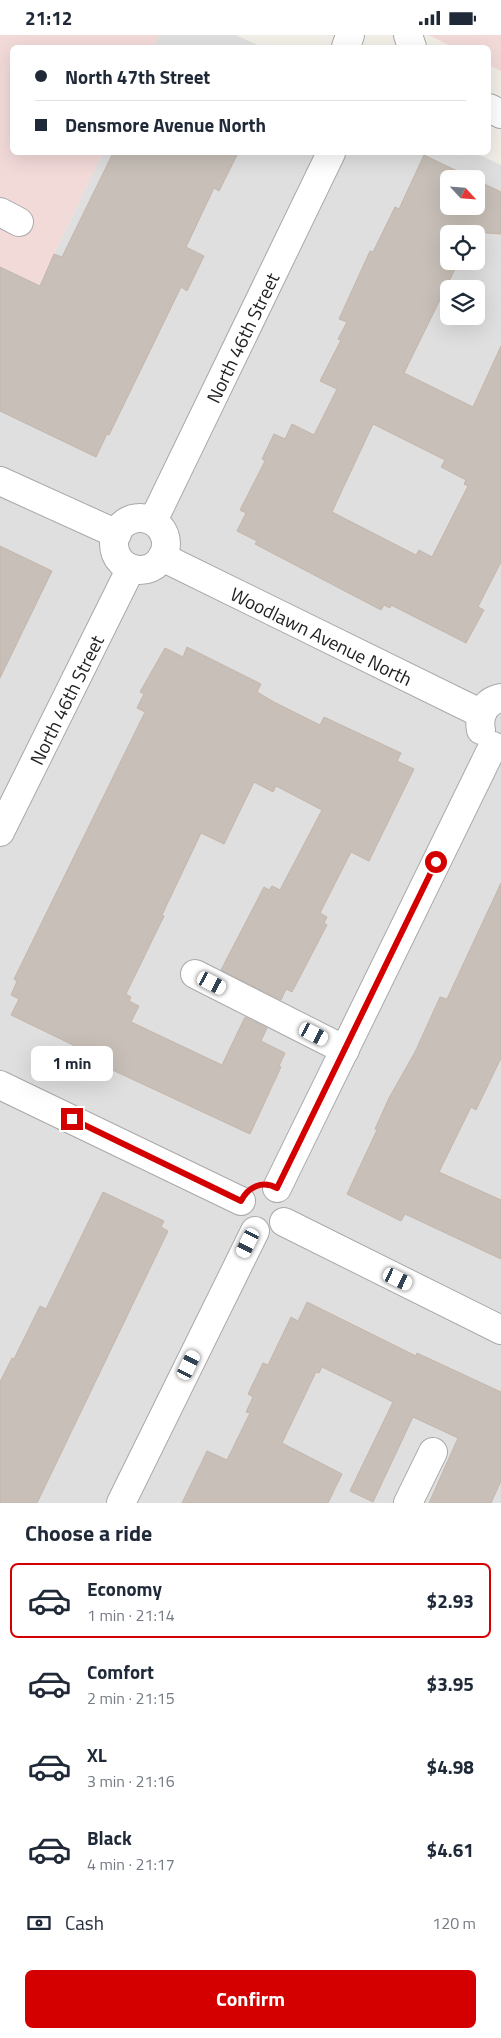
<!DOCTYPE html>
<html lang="en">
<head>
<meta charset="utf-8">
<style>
  body { margin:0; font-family:"Titillium Web",sans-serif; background:#f6f6f7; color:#1f2937; height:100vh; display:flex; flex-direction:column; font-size:19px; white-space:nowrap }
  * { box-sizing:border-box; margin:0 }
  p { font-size:16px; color:#747a83 }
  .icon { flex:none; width:28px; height:28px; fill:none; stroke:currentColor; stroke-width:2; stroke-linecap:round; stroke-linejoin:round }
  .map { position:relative; height:1468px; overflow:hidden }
  .details { display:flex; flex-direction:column; background:#fff; flex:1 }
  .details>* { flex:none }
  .banner { position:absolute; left:10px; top:10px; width:481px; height:110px; border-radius:8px; box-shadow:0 5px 20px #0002; display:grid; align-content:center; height:110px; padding:0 25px; background:#fff }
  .needle { width:32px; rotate:116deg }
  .fabs { position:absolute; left:440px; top:135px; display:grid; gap:10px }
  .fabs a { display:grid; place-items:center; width:45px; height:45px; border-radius:8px; background:#fff; box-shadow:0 5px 20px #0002; font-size:25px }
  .end { position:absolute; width:22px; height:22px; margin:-11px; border:6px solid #d40000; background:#fff; box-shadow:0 0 0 2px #fff }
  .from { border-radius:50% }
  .bubble { position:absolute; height:35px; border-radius:8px; background:#fff; box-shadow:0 5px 20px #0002; font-size:16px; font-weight:700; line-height:35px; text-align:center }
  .car { position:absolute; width:15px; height:30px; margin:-15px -8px; border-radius:6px; box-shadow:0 0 4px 1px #0007; background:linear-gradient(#fff 24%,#345 0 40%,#fff 0 76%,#345 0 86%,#fff 0) }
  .banner b { display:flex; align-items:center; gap:18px; height:48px; font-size:19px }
  .banner b+b { border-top:1px solid #e0e1e3 }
  .banner i { width:12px; height:12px; background:#1f2937 }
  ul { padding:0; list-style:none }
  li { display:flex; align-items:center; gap:15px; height:75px; margin:0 10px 8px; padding:0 15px; border:2px solid transparent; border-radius:8px }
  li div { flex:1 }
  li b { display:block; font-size:19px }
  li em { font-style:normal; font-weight:700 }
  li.current { border-color:#d40000 }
  li>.icon { width:45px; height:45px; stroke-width:1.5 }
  h2 { padding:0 25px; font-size:22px; line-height:60px }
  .pay { display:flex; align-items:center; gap:12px; height:55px; padding:0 25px; font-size:19px }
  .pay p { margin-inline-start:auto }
  .primary-button { display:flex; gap:10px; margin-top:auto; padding:10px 25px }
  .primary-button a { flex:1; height:58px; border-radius:8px; background:#d40000; color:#fff; font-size:20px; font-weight:700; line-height:58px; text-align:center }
  .status { display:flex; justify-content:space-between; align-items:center; height:35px; padding:0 25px; background:#fff; direction:ltr }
  .status svg { height:14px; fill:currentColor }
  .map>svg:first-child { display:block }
  .residential { fill:#e0dfdf; fill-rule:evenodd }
  .commercial { fill:#f2dad9 }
  .building { fill:#c7bfb8; stroke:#c4b6ab; fill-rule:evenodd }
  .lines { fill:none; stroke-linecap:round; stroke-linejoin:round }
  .minor-casing { stroke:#a9a9a9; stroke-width:30 }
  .minor { stroke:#fff; stroke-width:28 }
  .route { stroke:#d40000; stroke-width:6 }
  .labels { text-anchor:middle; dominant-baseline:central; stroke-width:4; stroke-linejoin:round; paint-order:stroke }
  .street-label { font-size:19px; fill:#222; stroke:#fff }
</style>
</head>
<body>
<div class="status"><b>21:12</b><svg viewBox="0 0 49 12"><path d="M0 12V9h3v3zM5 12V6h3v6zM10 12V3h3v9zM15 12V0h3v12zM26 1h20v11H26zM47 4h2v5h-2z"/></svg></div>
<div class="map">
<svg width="501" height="1468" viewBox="0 0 501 1468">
  <rect width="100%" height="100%" fill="#f2efe9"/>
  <!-- residential -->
  <g class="residential">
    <path d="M159 0H236L262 12H153Z"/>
    <path d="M103 118H475L501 130V1468H0V330ZM449 144H476V171H449ZM449 199H476V226H449ZM449 254H476V281H449Z"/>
  </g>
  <!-- commercial -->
  <g class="commercial">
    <path d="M0 0H159L153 12H12V118H103L0 330Z"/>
    <path d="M428 0H501V36L489 30V12H453Z"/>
  </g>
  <!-- building -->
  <g class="building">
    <path d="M113 118H238L219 156 214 153 186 212 204 221 187 256 181 252 109 400 107 399 96 422 0 376V232L40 251 54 219 62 222Z"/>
    <path d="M424 120 474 144H449V171H476V145L501 157V199L473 197 472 199H449V226H459L404 338 473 372 501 311V527L478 572 484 575 466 608 391 570 390 573 384 570 381 575 255 509 257 506 237 496 246 478 240 475 265 426 262 424 274 399 285 404 292 389 314 400 337 354 320 346 341 305 338 304 347 287 339 284 370 216 373 217 395 172 399 174ZM373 389 445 425 441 432 466 445 464 449 468 451 432 522 419 515 416 520 332 477Z"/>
    <path d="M0 511 52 536 0 643Z"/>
    <path d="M187 612 261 649 257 657 274 667 320 690 324 682 401 718 397 726 414 734 369 826 351 817 320 878 327 882 324 888 327 890 292 957 286 954 281 965 221 935 264 852 269 855 272 851 280 855 322 775 276 751 273 757 254 747 224 809 201 798 162 880 164 881 126 959 131 962 129 966 139 971 131 987 222 1030 245 982 267 993 261 1006 285 1018 279 1031 281 1032 250 1099 106 1032 86 1022 87 1019 71 1009 11 980 19 964 11 960 17 946 14 944 145 677 137 673 144 659 140 657 165 613 183 622Z"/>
    <path d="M501 848V1023L476 1075 471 1072 439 1137 501 1165V1224L405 1179 401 1186 347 1159 377 1095 375 1094 389 1063 415 1017 440 962 447 964Z"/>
    <path d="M103 1157 164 1186 161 1192 168 1196 37 1468H0V1347L12 1323 14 1324 40 1271 46 1274Z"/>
    <path d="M307 1267 416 1321 417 1318 501 1357V1446L491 1468H429L458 1403 413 1382 373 1467 350 1456 393 1367 322 1332 319 1338 316 1337 282 1408 342 1439 328 1468H182L207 1416 227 1425 250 1378 246 1377 253 1362 248 1359 263 1328 268 1330 291 1282 298 1286Z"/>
  </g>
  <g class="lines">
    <defs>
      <g id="minor">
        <path d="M408 0 412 12"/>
        <path d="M346 12 350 0"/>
        <path d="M489 73 501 79"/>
        <path d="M0 177 19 187"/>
        <path d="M0 446 117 499"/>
        <circle cx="140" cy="509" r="26"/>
        <path id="s1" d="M153 486 331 118"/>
        <path id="s2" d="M162 522 482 679"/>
        <path d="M481 695C478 680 485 666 501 663"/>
        <path id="s3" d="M0 797 131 533"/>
        <path d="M195 939 345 1015"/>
        <path d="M0 1050 241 1166"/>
        <path d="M277 1153 493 711"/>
        <path d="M284 1187 501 1295"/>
        <path d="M121 1468 255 1196"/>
        <path d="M408 1468 433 1417"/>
      </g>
    </defs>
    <!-- minor casing -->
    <use href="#minor" class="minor-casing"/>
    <!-- minor -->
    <use href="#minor" class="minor"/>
  </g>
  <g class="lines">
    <!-- route -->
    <path class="route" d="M72 1084 241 1166C248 1152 262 1145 277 1153L436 827"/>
  </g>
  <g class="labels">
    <!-- street labels -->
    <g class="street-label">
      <text stroke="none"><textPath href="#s1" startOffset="204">North 46th Street</textPath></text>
      <text stroke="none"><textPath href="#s2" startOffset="178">Woodlawn Avenue North</textPath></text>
      <text stroke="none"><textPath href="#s3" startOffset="148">North 46th Street</textPath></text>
    </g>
  </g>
</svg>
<div class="fabs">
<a><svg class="needle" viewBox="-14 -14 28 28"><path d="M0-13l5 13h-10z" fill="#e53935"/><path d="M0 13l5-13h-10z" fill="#747a83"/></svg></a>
<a><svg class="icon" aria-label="locate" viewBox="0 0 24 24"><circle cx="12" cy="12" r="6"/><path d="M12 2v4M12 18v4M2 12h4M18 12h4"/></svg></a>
<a><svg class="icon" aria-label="layers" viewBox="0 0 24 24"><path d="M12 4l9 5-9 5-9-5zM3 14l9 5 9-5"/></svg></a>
</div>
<i class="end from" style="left:436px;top:827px"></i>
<i class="end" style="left:72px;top:1084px"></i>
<div class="bubble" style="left:31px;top:1011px;width:82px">1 min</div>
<i class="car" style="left:212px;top:948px;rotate:117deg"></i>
<i class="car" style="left:314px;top:999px;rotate:117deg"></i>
<i class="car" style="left:248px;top:1208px;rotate:206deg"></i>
<i class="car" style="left:398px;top:1244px;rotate:116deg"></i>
<i class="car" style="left:189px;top:1330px;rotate:26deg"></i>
<div class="banner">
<b><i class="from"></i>North 47th Street</b>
<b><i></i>Densmore Avenue North</b>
</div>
</div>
<section class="details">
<h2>Choose a ride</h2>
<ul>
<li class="current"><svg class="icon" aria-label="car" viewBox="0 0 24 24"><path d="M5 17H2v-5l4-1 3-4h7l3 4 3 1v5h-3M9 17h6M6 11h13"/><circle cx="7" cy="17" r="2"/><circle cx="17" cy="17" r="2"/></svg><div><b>Economy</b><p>1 min · 21:14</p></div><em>$2.93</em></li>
<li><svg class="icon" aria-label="car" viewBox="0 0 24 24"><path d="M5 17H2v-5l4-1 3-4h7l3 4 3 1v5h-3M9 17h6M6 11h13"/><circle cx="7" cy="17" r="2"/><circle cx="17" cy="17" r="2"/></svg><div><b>Comfort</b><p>2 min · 21:15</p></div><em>$3.95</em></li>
<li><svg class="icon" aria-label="car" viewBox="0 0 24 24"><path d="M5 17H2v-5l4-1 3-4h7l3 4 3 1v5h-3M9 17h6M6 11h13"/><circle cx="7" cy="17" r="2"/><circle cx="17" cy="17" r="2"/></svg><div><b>XL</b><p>3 min · 21:16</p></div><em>$4.98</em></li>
<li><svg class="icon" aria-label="car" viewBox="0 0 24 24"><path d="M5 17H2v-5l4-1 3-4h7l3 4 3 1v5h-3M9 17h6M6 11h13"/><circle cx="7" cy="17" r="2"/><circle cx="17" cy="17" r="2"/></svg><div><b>Black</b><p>4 min · 21:17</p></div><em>$4.61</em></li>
</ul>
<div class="pay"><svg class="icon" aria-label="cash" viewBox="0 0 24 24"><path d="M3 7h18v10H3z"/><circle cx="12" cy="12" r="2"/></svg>Cash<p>120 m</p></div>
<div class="primary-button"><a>Confirm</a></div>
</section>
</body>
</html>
